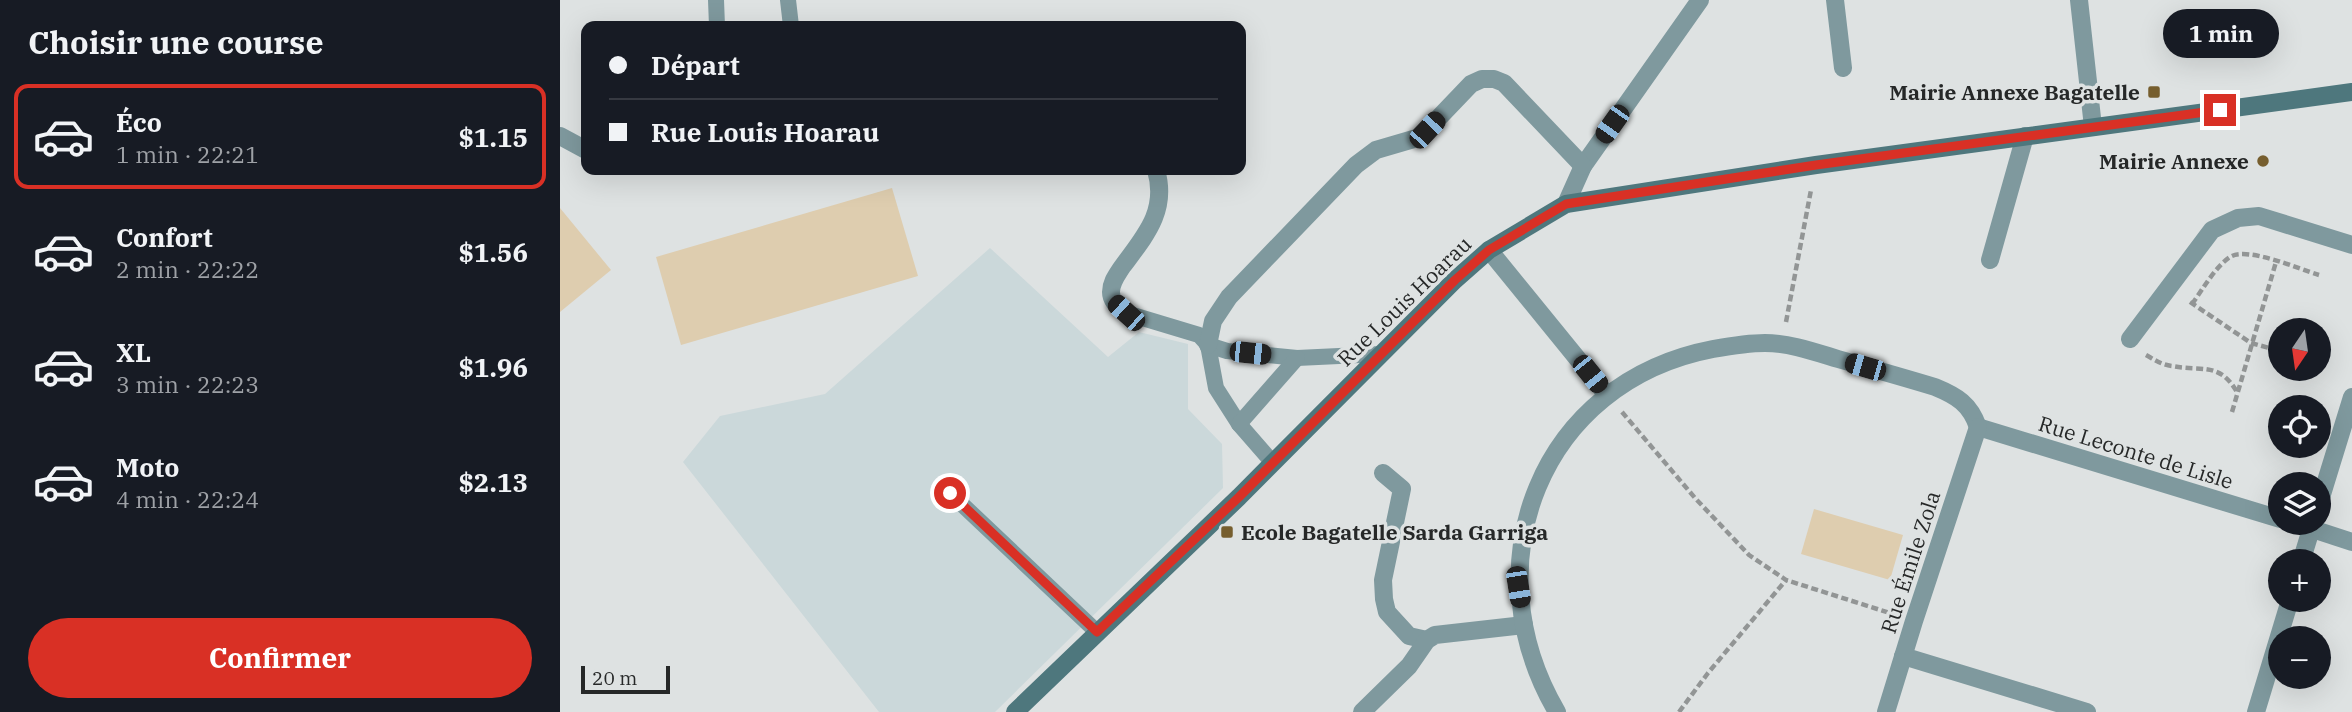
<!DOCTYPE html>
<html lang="fr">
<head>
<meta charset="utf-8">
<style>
  body { margin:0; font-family:"IBM Plex Serif",serif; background:#242831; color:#f1f3f6; height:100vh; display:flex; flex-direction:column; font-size:26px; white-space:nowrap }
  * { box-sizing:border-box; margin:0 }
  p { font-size:23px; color:#9ea1a6 }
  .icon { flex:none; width:38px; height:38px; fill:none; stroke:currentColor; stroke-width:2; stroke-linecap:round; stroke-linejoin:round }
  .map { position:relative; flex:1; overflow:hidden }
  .sheet { display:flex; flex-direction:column; background:#171b24; width:560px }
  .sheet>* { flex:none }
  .banner { position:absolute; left:21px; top:21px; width:665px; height:154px; border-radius:14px; box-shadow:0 7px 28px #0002; display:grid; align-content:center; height:154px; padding:0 28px; background:#171b24 }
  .needle { width:46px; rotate:193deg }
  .controls { position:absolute; left:1708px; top:318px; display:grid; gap:14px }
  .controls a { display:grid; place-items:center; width:63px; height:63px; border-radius:50%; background:#171b24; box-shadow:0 7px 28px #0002; font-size:35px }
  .scale { position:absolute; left:21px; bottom:18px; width:89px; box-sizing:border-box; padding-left:7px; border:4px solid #262828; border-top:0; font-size:19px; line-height:24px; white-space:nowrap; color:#262828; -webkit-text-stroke:5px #dee2e2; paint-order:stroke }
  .end { position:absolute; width:32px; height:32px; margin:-16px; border:9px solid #d93025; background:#fff; box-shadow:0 0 0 4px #fff }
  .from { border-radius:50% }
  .bubble { position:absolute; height:49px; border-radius:24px; background:#171b24; box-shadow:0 7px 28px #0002; font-size:23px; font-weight:700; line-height:49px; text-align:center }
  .car { position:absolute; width:21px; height:42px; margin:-21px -10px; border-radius:9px; box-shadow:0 0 5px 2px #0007; background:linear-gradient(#222 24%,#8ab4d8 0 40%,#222 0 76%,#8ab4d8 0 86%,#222 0) }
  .banner b { display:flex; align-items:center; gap:24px; height:66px; font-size:26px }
  .banner b+b { border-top:2px solid #363941 }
  .banner i { width:18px; height:18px; background:#f1f3f6 }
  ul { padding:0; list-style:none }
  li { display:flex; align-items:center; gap:21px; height:105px; margin:0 14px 10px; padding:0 14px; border:4px solid transparent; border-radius:14px }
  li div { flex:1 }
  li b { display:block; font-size:26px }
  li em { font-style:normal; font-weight:700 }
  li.selected { border-color:#d93025 }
  li>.icon { width:63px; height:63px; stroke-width:1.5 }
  h2 { padding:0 28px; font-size:32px; line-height:84px }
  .button { display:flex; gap:14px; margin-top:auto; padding:14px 28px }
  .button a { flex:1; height:80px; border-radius:42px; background:#d93025; color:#fff; font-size:28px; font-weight:700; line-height:80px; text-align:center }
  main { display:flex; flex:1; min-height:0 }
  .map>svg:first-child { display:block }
  .built { fill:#cbd8da }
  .green { fill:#decdaf }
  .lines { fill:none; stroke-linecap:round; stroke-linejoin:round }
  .path { stroke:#929595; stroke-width:4.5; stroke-dasharray:7 3.5; stroke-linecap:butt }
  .lane { stroke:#7f999e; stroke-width:16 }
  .street { stroke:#7f999e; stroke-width:18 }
  .secondary { stroke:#4e777d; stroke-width:18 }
  .route { stroke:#d93025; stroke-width:9 }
  .poi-dot { fill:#765e2e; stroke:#dee2e2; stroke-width:2.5 }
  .labels { text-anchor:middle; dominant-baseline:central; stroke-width:7; stroke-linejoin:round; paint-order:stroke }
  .poi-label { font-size:21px; font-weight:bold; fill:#262828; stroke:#dee2e2; text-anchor:end }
  .street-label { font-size:21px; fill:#262828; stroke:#dee2e2 }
</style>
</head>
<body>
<main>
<section class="sheet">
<h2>Choisir une course</h2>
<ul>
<li class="selected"><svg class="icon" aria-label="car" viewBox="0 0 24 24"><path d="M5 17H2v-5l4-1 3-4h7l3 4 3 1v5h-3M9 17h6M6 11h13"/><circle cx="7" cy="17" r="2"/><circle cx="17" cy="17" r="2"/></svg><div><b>Éco</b><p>1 min · 22:21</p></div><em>$1.15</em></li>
<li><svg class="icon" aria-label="car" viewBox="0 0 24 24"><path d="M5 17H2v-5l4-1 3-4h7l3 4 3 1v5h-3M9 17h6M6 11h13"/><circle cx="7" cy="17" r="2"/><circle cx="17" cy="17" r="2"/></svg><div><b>Confort</b><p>2 min · 22:22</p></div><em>$1.56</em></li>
<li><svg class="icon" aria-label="car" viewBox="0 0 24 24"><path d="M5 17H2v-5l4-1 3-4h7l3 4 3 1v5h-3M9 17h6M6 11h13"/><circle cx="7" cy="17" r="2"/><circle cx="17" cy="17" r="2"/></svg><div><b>XL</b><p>3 min · 22:23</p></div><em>$1.96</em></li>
<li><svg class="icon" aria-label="car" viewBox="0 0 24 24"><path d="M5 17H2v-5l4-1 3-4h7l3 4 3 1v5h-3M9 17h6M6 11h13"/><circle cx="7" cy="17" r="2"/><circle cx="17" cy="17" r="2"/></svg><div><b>Moto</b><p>4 min · 22:24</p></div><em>$2.13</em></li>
</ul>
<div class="button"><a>Confirmer</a></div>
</section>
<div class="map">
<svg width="1792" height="712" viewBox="0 0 1792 712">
  <rect width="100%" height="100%" fill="#dee2e2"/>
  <!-- built -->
  <path class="built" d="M430 248 548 357 579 332 628 344V409L662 444 663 488 435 712H319L123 462 160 416 265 394Z"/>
  <!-- green -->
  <g class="green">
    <path d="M332 188 358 276 121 345 96 257Z"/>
    <path d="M0 208 51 270 0 312Z"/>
    <path d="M1254 509 1343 535 1330 580 1241 554Z"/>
  </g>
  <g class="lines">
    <!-- path -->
    <g class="path">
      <path d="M1630 302 1691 343 1720 351"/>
      <path d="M1632 304C1643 289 1655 267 1670 257 1687 246 1739 269 1759 275"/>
      <path d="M1226 322 1251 190"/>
      <path d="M1586 355C1595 360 1602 365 1612 366 1641 372 1659 361 1677 392"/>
      <path d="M1062 412 1135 498 1189 555 1226 580 1333 614"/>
      <path d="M1672 412 1716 262"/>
      <path d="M1119 712 1148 673 1226 580"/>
    </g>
    <!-- lane -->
    <g class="lane">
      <path d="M156 0 157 26"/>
      <path d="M228 0 231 26"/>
      <path d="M566 313 639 335 648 345 667 351 737 358 821 354"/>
      <path d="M648 345 656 388 679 424 713 463"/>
      <path d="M679 424 737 358"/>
      <path d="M390 493 537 632"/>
    </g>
    <!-- street -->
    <g class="street">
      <path d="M1275 0 1283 68"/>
      <path d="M1519 0 1533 127"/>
      <path d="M0 136 26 150"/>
      <path d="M1006 204 1023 166 1140 0"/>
      <path d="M929 250 1047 395"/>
      <path d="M1430 260 1465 136"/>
      <path d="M566 313C559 307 551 302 551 292 551 282 557 275 562 267 585 236 608 211 596 170"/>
      <path d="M1570 339 1652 230 1678 218 1699 216 1792 245"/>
      <path d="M648 345 653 321 669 297 796 165 816 150 857 138 867 130 911 84 922 79H934L944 83 1023 166"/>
      <path d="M1418 427 1720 519"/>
      <path d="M823 473 842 489 823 580 824 599 827 612 849 636 867 640"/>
      <path d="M1759 504 1792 397"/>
      <path d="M1734 523 1792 542"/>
      <path d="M1741 562 1753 523"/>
      <path d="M1343 656 1527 712"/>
      <path d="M802 712 849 666 867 640 875 635 964 625"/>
      <path d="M997 712C910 564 980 382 1153 349 1170 346 1188 343 1205 343 1230 343 1255 352 1278 359 1310 368 1342 377 1375 387 1397 396 1410 404 1418 427"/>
      <path d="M1326 712 1354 621 1418 427"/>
      <path d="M1696 712 1730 600"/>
    </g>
    <!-- secondary -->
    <path class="secondary" d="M455 712 679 497 895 280 929 250 1006 204 1256 165 1792 92"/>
  </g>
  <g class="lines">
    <!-- route -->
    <path class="route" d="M390 493 537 632 679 497 895 280 929 250 1006 204 1256 165 1660 110"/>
  </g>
  <!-- markers -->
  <g class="poi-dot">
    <rect x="1587" y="85" width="14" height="14" rx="3.5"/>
    <circle cx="1703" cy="161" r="7"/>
    <rect x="660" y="525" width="14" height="14" rx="3.5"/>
  </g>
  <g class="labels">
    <!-- poi labels -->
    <g class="poi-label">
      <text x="1580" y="92">Mairie Annexe Bagatelle</text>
      <text x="1689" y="161">Mairie Annexe</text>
      <text x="681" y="532" text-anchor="start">Ecole Bagatelle Sarda Garriga</text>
    </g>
    <!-- street labels -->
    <g class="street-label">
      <text transform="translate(844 301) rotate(-44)">Rue Louis Hoarau</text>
      <text transform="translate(1576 452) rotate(17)">Rue Leconte de Lisle</text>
      <text transform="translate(1350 562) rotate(-72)">Rue Émile Zola</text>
    </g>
  </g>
</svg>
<div class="controls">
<a><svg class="needle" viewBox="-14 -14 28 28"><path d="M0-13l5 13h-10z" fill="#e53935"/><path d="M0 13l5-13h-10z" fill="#9ea1a6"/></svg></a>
<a><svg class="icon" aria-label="locate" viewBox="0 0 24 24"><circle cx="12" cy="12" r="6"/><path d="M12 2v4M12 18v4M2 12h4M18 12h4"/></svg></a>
<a><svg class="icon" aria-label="layers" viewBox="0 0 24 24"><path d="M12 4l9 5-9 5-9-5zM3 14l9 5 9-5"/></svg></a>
<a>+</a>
<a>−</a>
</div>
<div class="scale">20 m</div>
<i class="end from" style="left:390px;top:493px"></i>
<i class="end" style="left:1660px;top:110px"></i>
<div class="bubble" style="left:1603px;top:9px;width:116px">1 min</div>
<i class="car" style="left:1052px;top:124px;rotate:215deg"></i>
<i class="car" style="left:867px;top:130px;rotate:43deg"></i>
<i class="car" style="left:566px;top:313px;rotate:312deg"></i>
<i class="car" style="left:690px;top:353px;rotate:96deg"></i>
<i class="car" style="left:1305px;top:367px;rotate:286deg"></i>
<i class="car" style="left:1030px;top:374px;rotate:141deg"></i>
<i class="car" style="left:958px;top:587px;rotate:171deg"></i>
<div class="banner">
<b><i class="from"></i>Départ</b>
<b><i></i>Rue Louis Hoarau</b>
</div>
</div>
</main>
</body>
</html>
